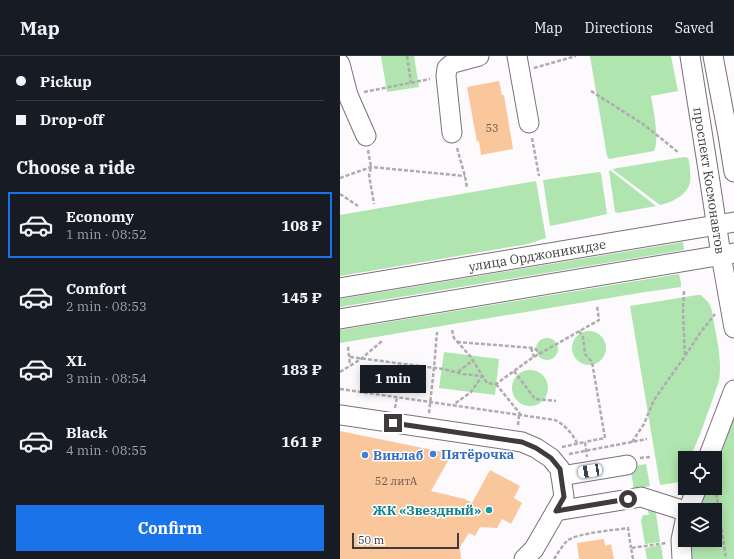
<!DOCTYPE html>
<html lang="en">
<head>
<meta charset="utf-8">
<style>
  body { margin:0; font-family:"IBM Plex Serif",serif; background:#20242c; color:#f1f3f6; height:100vh; display:flex; flex-direction:column; font-size:15px; white-space:nowrap }
  * { box-sizing:border-box; margin:0 }
  p { font-size:13px; color:#9ea1a6 }
  .icon { flex:none; width:22px; height:22px; fill:none; stroke:currentColor; stroke-width:2; stroke-linecap:round; stroke-linejoin:round }
  .map { position:relative; flex:1; overflow:hidden }
  .drawer { display:flex; flex-direction:column; background:#171b24; width:340px }
  .drawer>* { flex:none }
  .top-card { display:grid; align-content:center; height:88px; padding:0 16px; background:#171b24 }
  .buttons { position:absolute; left:338px; top:395px; display:grid; gap:8px }
  .buttons a { display:grid; place-items:center; width:44px; height:44px; border-radius:0px; background:#171b24; box-shadow:0 2px 10px #0003; font-size:20px }
  .scale { position:absolute; left:12px; bottom:10px; width:107px; box-sizing:border-box; padding-left:4px; border:2px solid #403a3f; border-top:0; font-size:11px; line-height:14px; white-space:nowrap; color:#403a3f; -webkit-text-stroke:3px #fff; paint-order:stroke }
  .end { position:absolute; width:18px; height:18px; margin:-9px; border:5px solid #403a3f; background:#fff; box-shadow:0 0 0 2px #fff }
  .from { border-radius:50% }
  .bubble { position:absolute; height:28px; border-radius:0px; background:#171b24; box-shadow:0 2px 10px #0003; font-size:13px; font-weight:700; line-height:28px; text-align:center }
  .car { position:absolute; width:12px; height:24px; margin:-12px -6px; border-radius:5px; box-shadow:0 0 3px 1px #0007; background:linear-gradient(#fff 24%,#345 0 40%,#fff 0 76%,#345 0 86%,#fff 0) }
  .top-card b { display:flex; align-items:center; gap:14px; height:38px; font-size:15px }
  .top-card b+b { border-top:1px solid #363941 }
  .top-card i { width:10px; height:10px; background:#f1f3f6 }
  ul { padding:0; list-style:none }
  li { display:flex; align-items:center; gap:12px; height:66px; margin:0 8px 6px; padding:0 8px; border:2px solid transparent; border-radius:0px }
  li div { flex:1 }
  li b { display:block; font-size:15px }
  li em { font-style:normal; font-weight:700 }
  li.selected { border-color:#1a73e8 }
  li>.icon { width:36px; height:36px; stroke-width:1.5 }
  h2 { padding:0 16px; font-size:18px; line-height:48px }
  .button { display:flex; gap:8px; margin-top:auto; padding:8px 16px }
  .button a { flex:1; height:46px; border-radius:0px; background:#1a73e8; color:#fff; font-size:16px; font-weight:700; line-height:46px; text-align:center }
  header { display:flex; align-items:center; gap:24px; box-sizing:border-box; height:56px; padding:0 20px; background:#171b24; border-bottom:1px solid #363941 }
  header strong { font-size:19px }
  nav { display:flex; gap:22px; margin-inline-start:auto; font-size:14px }
  main { display:flex; flex:1; min-height:0 }
  .map>svg:first-child { display:block }
  .green { fill:#b1e5af }
  .building { fill:#fac69c }
  .lines { fill:none; stroke-linecap:round; stroke-linejoin:round }
  .minor-casing { stroke:#7b6f7b; stroke-width:21 }
  .path { stroke:#afabaf; stroke-width:2.5; stroke-dasharray:4 2; stroke-linecap:butt }
  .minor { stroke:#fff; stroke-width:19 }
  .route { stroke:#403a3f; stroke-width:5 }
  .shop-dot { fill:#3f7fe0; stroke:#fff; stroke-width:1.5 }
  .culture-dot { fill:#0f9aa8; stroke:#fff; stroke-width:1.5 }
  .labels { text-anchor:middle; dominant-baseline:central; stroke-width:3; stroke-linejoin:round; paint-order:stroke }
  .number-label { font-size:11px; fill:#6e5d56 }
  .street-label { font-size:13px; fill:#403a3f; stroke:#fff }
  .shop-label { font-size:13px; font-weight:bold; fill:#366cbe; stroke:#fff; text-anchor:start }
  .culture-label { font-size:13px; font-weight:bold; fill:#0d838f; stroke:#fff; text-anchor:end }
</style>
</head>
<body>
<header>
<strong>Map</strong>
<nav><a>Map</a><a>Directions</a><a>Saved</a></nav>
</header>
<main>
<section class="drawer">
<div class="top-card">
<b><i class="from"></i>Pickup</b>
<b><i></i>Drop-off</b>
</div>
<h2>Choose a ride</h2>
<ul>
<li class="selected"><svg class="icon" aria-label="car" viewBox="0 0 24 24"><path d="M5 17H2v-5l4-1 3-4h7l3 4 3 1v5h-3M9 17h6M6 11h13"/><circle cx="7" cy="17" r="2"/><circle cx="17" cy="17" r="2"/></svg><div><b>Economy</b><p>1 min · 08:52</p></div><em>108 ₽</em></li>
<li><svg class="icon" aria-label="car" viewBox="0 0 24 24"><path d="M5 17H2v-5l4-1 3-4h7l3 4 3 1v5h-3M9 17h6M6 11h13"/><circle cx="7" cy="17" r="2"/><circle cx="17" cy="17" r="2"/></svg><div><b>Comfort</b><p>2 min · 08:53</p></div><em>145 ₽</em></li>
<li><svg class="icon" aria-label="car" viewBox="0 0 24 24"><path d="M5 17H2v-5l4-1 3-4h7l3 4 3 1v5h-3M9 17h6M6 11h13"/><circle cx="7" cy="17" r="2"/><circle cx="17" cy="17" r="2"/></svg><div><b>XL</b><p>3 min · 08:54</p></div><em>183 ₽</em></li>
<li><svg class="icon" aria-label="car" viewBox="0 0 24 24"><path d="M5 17H2v-5l4-1 3-4h7l3 4 3 1v5h-3M9 17h6M6 11h13"/><circle cx="7" cy="17" r="2"/><circle cx="17" cy="17" r="2"/></svg><div><b>Black</b><p>4 min · 08:55</p></div><em>161 ₽</em></li>
</ul>
<div class="button"><a>Confirm</a></div>
</section>
<div class="map">
<svg width="394" height="503" viewBox="0 0 394 503">
  <rect width="100%" height="100%" fill="#fdfafd"/>
  <!-- green -->
  <g class="green">
    <path d="M41 0H74L79 31 47 36Z"/>
    <path d="M250 0H331L338 35 311 40C313 52 320 85 314 95L269 103 267 100Z"/>
    <path d="M344 101 348 102 349 105C350 112 351 120 350 127 346 140 332 146 320 149L272 113Z"/>
    <path d="M270 114 316 150 278 157 275 156 269 115Z"/>
    <path d="M259 116 261 117 267 158 240 164 210 170 203 124Z"/>
    <path d="M196 125 206 182 188 188 0 220V159Z"/>
    <path d="M343 186 344 194 0 251V243Z"/>
    <path d="M339 218 341 227V231L305 236 0 287V274Z"/>
    <path d="M357 239H361L369 247 372 255C375 275 383 305 379 325L361 376 350 402H345V414L340 426 320 429 290 250Z"/>
    <circle cx="249" cy="292" r="17"/>
    <circle cx="207" cy="293" r="11"/>
    <path d="M104 296 159 303 155 339 99 332Z"/>
    <circle cx="190" cy="332" r="18"/>
    <path d="M394 358V503H351L350 484H375V454H358L366 432H375V408Z"/>
    <path d="M306 408 310 430 294 433 290 411Z"/>
    <path d="M315 450 320 486 305 488 301 465 303 459H309L307 451Z"/>
    <path d="M321 489 323 503H307L305 492Z"/>
  </g>
  <!-- building -->
  <g class="building">
    <path d="M159 25 162 39H164L173 93 141 99 139 85 137 86 127 31Z"/>
    <path d="M0 375 112 398 91 435 125 443 132 447 150 414 180 430 174 442 182 447 171 468 162 463 157 472 140 471 135 480 129 477 120 491 121 503H0Z"/>
    <path d="M264 483 265 490 271 488 274 503H239L237 487Z"/>
  </g>
  <g class="lines">
    <defs>
      <g id="minor">
        <path d="M177 0 189 67"/>
        <path id="s1" d="M350 0 370 126 381 199 394 272"/>
        <path d="M373 0 388 79 394 116"/>
        <path d="M0 8 8 39 26 80"/>
        <path d="M112 77 106 20 107 12 113 7 139 0"/>
        <path id="s2" d="M0 232 394 166"/>
        <path d="M0 263 394 197"/>
        <path d="M0 359 182 386 196 392 211 402 220 413 224 441 194 493 184 503"/>
        <path d="M368 402 394 334"/>
        <path d="M221 420 287 409"/>
        <path d="M348 454 357 432"/>
        <path d="M216 455 301 441 345 455"/>
        <path d="M342 503 341 484 345 465"/>
      </g>
    </defs>
    <!-- minor casing -->
    <use href="#minor" class="minor-casing"/>
    <!-- path -->
    <g class="path">
      <path d="M67 0 71 27"/>
      <path d="M194 12 236 0"/>
      <path d="M251 35 303 68 339 97"/>
      <path d="M24 36 90 23"/>
      <path d="M192 82 199 120"/>
      <path d="M117 92 125 120 127 132"/>
      <path d="M28 94 31 111 29 119 34 148"/>
      <path d="M0 122 31 111 125 120"/>
      <path d="M0 138 18 150"/>
      <path d="M344 235 343 256 345 300"/>
      <path d="M112 274 114 282 130 300 147 327 156 328 192 302 259 264 257 250"/>
      <path d="M239 275 243 281 245 298 252 306 265 382 245 386"/>
      <path d="M117 286 194 292 200 297"/>
      <path d="M8 291 10 309"/>
      <path d="M191 292 194 301"/>
      <path d="M10 301 103 313 123 318 142 320 131 336 113 349"/>
      <path d="M174 315 195 343 216 345"/>
      <path d="M0 316 21 303 42 285"/>
      <path d="M118 316 133 304"/>
      <path d="M156 328 181 359"/>
      <path d="M0 333 215 364C225 369 232 377 237 387"/>
      <path d="M55 352 57 341"/>
      <path d="M89 357 94 312 97 276"/>
      <path d="M178 369 179 359"/>
      <path d="M292 386 304 368 314 344 345 300 360 277 375 258"/>
      <path d="M222 391 245 386 247 401"/>
      <path d="M229 398 307 383"/>
      <path d="M300 402 310 401"/>
      <path d="M374 432 376 435 386 503"/>
      <path d="M214 503C218 497 222 490 227 485 236 477 275 474 288 472L291 492"/>
      <path d="M293 503 291 492 326 487"/>
    </g>
    <!-- minor -->
    <use href="#minor" class="minor"/>
  </g>
  <g class="lines">
    <!-- route -->
    <path class="route" d="M53 367 182 386 196 392 211 402 220 413 224 441 216 455 288 443"/>
  </g>
  <!-- markers -->
  <g class="shop-dot">
    <circle cx="93" cy="398" r="4"/>
    <circle cx="25" cy="399" r="4"/>
  </g>
  <circle class="culture-dot" cx="149" cy="454" r="4"/>
  <g class="labels">
    <!-- number labels -->
    <g class="number-label">
      <text x="152" y="72">53</text>
      <text x="56" y="425">52 литА</text>
    </g>
    <!-- street labels -->
    <g class="street-label">
      <text stroke="none"><textPath href="#s1" startOffset="126">проспект Космонавтов</textPath></text>
      <text stroke="none"><textPath href="#s2" startOffset="200">улица Орджоникидзе</textPath></text>
    </g>
    <!-- shop labels -->
    <g class="shop-label">
      <text x="101" y="398">Пятёрочка</text>
      <text x="33" y="399">Винлаб</text>
    </g>
    <!-- culture labels -->
    <g class="culture-label">
      <text x="141" y="454">ЖК «Звездный»</text>
    </g>
  </g>
</svg>
<div class="buttons">
<a><svg class="icon" aria-label="locate" viewBox="0 0 24 24"><circle cx="12" cy="12" r="6"/><path d="M12 2v4M12 18v4M2 12h4M18 12h4"/></svg></a>
<a><svg class="icon" aria-label="layers" viewBox="0 0 24 24"><path d="M12 4l9 5-9 5-9-5zM3 14l9 5 9-5"/></svg></a>
</div>
<div class="scale">50 m</div>
<i class="end from" style="left:288px;top:443px"></i>
<i class="end" style="left:53px;top:367px"></i>
<div class="bubble" style="left:20px;top:309px;width:66px">1 min</div>
<i class="car" style="left:250px;top:415px;rotate:260deg"></i>
</div>
</main>
</body>
</html>
